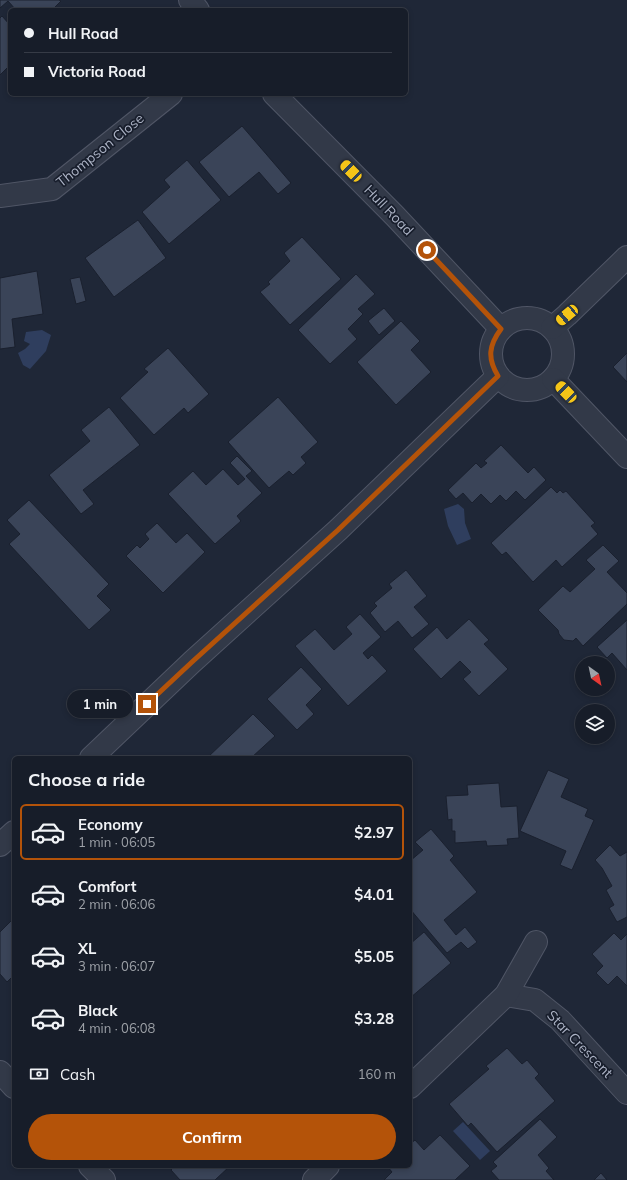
<!DOCTYPE html>
<html lang="en">
<head>
<meta charset="utf-8">
<style>
  body { margin:0; font-family:Mulish,sans-serif; background:#242a35; color:#f1f3f6; height:100vh; display:flex; flex-direction:column; font-size:15px; white-space:nowrap }
  * { box-sizing:border-box; margin:0 }
  p { font-size:13px; color:#9ea2a8 }
  .icon { flex:none; width:22px; height:22px; fill:none; stroke:currentColor; stroke-width:2; stroke-linecap:round; stroke-linejoin:round }
  .map { position:relative; flex:1; overflow:hidden }
  .drawer { position:absolute; left:12px; top:756px; width:400px; height:412px; display:flex; flex-direction:column; background:#171d29; border-radius:6px; box-shadow:0 2px 6px #0003,0 0 0 1px #363b46 }
  .drawer>* { flex:none }
  .hud { position:absolute; left:8px; top:8px; width:400px; height:88px; border-radius:6px; box-shadow:0 2px 6px #0003,0 0 0 1px #363b46; display:grid; align-content:center; height:88px; padding:0 16px; background:#171d29 }
  .needle { width:26px; rotate:147deg }
  .buttons { position:absolute; left:575px; top:656px; display:grid; gap:8px }
  .buttons a { display:grid; place-items:center; width:40px; height:40px; border-radius:50%; background:#171d29; box-shadow:0 2px 6px #0003,0 0 0 1px #363b46; font-size:20px }
  .end { position:absolute; width:18px; height:18px; margin:-9px; border:5px solid #b45309; background:#fff; box-shadow:0 0 0 2px #fff }
  .from { border-radius:50% }
  .bubble { position:absolute; height:28px; border-radius:14px; background:#171d29; box-shadow:0 2px 6px #0003,0 0 0 1px #363b46; font-size:13px; font-weight:700; line-height:28px; text-align:center }
  .car { position:absolute; width:12px; height:24px; margin:-12px -6px; border-radius:5px; box-shadow:0 0 3px 1px #0007; background:linear-gradient(#f5c518 24%,#345 0 40%,#f5c518 0 76%,#345 0 86%,#f5c518 0) }
  .hud b { display:flex; align-items:center; gap:14px; height:38px; font-size:15px }
  .hud b+b { border-top:1px solid #363b46 }
  .hud i { width:10px; height:10px; background:#f1f3f6 }
  ul { padding:0; list-style:none }
  li { display:flex; align-items:center; gap:12px; height:56px; margin:0 8px 6px; padding:0 8px; border:2px solid transparent; border-radius:6px }
  li div { flex:1 }
  li b { display:block; font-size:15px }
  li em { font-style:normal; font-weight:700 }
  li.selected { border-color:#b45309 }
  li>.icon { width:36px; height:36px; stroke-width:1.5 }
  h2 { padding:0 16px; font-size:18px; line-height:48px }
  .pay { display:flex; align-items:center; gap:10px; height:44px; padding:0 16px; font-size:15px }
  .pay p { margin-inline-start:auto }
  .primary-button { display:flex; gap:8px; margin-top:auto; padding:8px 16px }
  .primary-button a { flex:1; height:46px; border-radius:24px; background:#b45309; color:#fff; font-size:16px; font-weight:700; line-height:46px; text-align:center }
  .map>svg:first-child { display:block }
  .water { fill:#2f3e5e }
  .building { fill:#3a4458; stroke:#1a202e }
  .lines { fill:none; stroke-linecap:round; stroke-linejoin:round }
  .minor-casing { stroke:#505666; stroke-width:24 }
  .minor { stroke:#323948; stroke-width:22 }
  .route { stroke:#b45309; stroke-width:5 }
  .labels { text-anchor:middle; dominant-baseline:central; stroke-width:3.5; stroke-linejoin:round; paint-order:stroke }
  .street-label { font-size:14px; fill:#acb3c5; stroke:#181e2c }
</style>
</head>
<body>
<div class="map">
<svg width="627" height="1180" viewBox="0 0 627 1180">
  <rect width="100%" height="100%" fill="#1f2737"/>
  <!-- water -->
  <g class="water">
    <path d="M42 330 51 335 46 351 30 369 23 365 18 353 25 349 30 344 24 341 26 332Z"/>
    <path d="M458 504 464 509 465 523 471 539 457 545 448 526 444 509Z"/>
    <path d="M463 1122 490 1151 480 1160 453 1131Z"/>
  </g>
  <!-- building -->
  <g class="building">
    <path d="M0 0H59L61 1 52 10H16L8 1 0 8Z"/>
    <path d="M2 16 10 25V65L0 75V18Z"/>
    <path d="M242 126 291 183 278 194 259 172 229 197 199 162Z"/>
    <path d="M187 160 221 200 169 244 142 212 170 187 164 180Z"/>
    <path d="M138 220 166 258 114 297 85 258Z"/>
    <path d="M302 237 341 279 290 325 260 292 270 284 268 282 290 261 284 253Z"/>
    <path d="M37 271 43 314 12 319 15 347 0 349V278Z"/>
    <path d="M356 274 375 294 358 309 363 314 348 329 357 339 330 364 298 330Z"/>
    <path d="M80 277 86 301 76 304 70 279Z"/>
    <path d="M384 308 395 321 379 335 368 321Z"/>
    <path d="M401 321 420 341 411 350 431 372 396 405 357 362Z"/>
    <path d="M168 348 209 394 188 413 184 408 154 435 120 398 148 372 144 369Z"/>
    <path d="M627 353V382L613 367Z"/>
    <path d="M278 397 318 442 301 457 306 463 293 475 289 471 269 488 228 442Z"/>
    <path d="M109 407 140 445 83 490 94 504 81 514 49 475 90 441 81 430Z"/>
    <path d="M501 445 528 473 534 467 546 480 525 500 516 491 506 501 500 495 491 504 481 494 472 503 463 493 456 499 448 490 476 463 481 468 487 463 484 461Z"/>
    <path d="M237 456 252 471 246 476 262 493 237 516 241 521 215 544 168 494 193 471 206 485 223 469 238 485 245 479 230 463Z"/>
    <path d="M551 487 557 493 560 490 563 493 566 491 595 523 591 526 598 534 562 567 556 560 533 582 506 552 502 555 491 543Z"/>
    <path d="M29 500 109 584 97 596 111 610 89 630 9 544 20 534 7 520Z"/>
    <path d="M157 523 176 543 187 533 205 552 163 593 126 556 137 545 140 548 149 539 145 534Z"/>
    <path d="M603 545 619 561 607 572 627 593V604L583 646 576 638 573 641 564 640 559 634 558 630 538 610 563 586 570 592 595 569 586 560Z"/>
    <path d="M406 570 427 596 414 607 429 624 412 638 398 621 385 632 370 613 377 606 374 603 392 588 389 584Z"/>
    <path d="M360 614 381 637 363 653 368 659 372 655 387 671 348 706 295 646 315 629 334 650 352 634 346 627Z"/>
    <path d="M469 619 489 640 484 644 508 669 479 696 463 679 471 672 460 661 441 679 413 649 437 627 447 639Z"/>
    <path d="M627 620V670L612 653 607 658 597 647Z"/>
    <path d="M301 667 322 689 306 705 314 714 297 730 267 699Z"/>
    <path d="M253 714 275 736 251 758H207Z"/>
    <path d="M548 770 569 779 561 797 588 809 585 816 594 820 572 870 560 865 566 851 520 831Z"/>
    <path d="M499 783 501 807 517 806 519 838 507 839 508 845 487 846 486 841 455 843V831H452V819L448 820 446 796 468 795 467 785Z"/>
    <path d="M431 829 454 856 450 860 477 892 444 920 456 935 465 927 477 942 468 949 461 942 447 953 410 909V861L423 850 415 842Z"/>
    <path d="M610 845 620 856 627 852V917L617 922 609 908 614 905 606 890 612 886 602 868 595 860Z"/>
    <path d="M14 918V975L7 982 0 974V932Z"/>
    <path d="M424 932 451 963 410 998V944Z"/>
    <path d="M614 933 621 940 627 934V986L617 976 608 985 596 973 603 966 592 954Z"/>
    <path d="M507 1048 522 1064 527 1060 539 1074 535 1078 555 1101 497 1152 471 1123 468 1126 449 1104 489 1069 486 1066Z"/>
    <path d="M540 1119 557 1137 538 1155 549 1168 546 1171 554 1180H499L491 1171 497 1166 493 1162Z"/>
    <path d="M440 1135 470 1166 455 1180H384L392 1172 387 1166H410V1144L415 1140 424 1150Z"/>
    <path d="M175 1166H230L215 1180H180L171 1170Z"/>
    <path d="M601 1173 607 1180H594Z"/>
  </g>
  <g class="lines">
    <defs>
      <g id="minor">
        <path d="M190 0 198 10"/>
        <path d="M274 94 395 216 501 329"/>
        <path d="M0 196 52 189 171 94"/>
        <circle cx="527" cy="354" r="36"/>
        <path d="M552 328 567 315 627 257"/>
        <path d="M553 379 627 457"/>
        <path d="M91 758 192 662 338 530 498 376"/>
        <path d="M0 845 14 832"/>
        <path d="M506 995 535 1000 560 1020 627 1093"/>
        <path d="M0 1072 14 1087"/>
        <path d="M410 1087 506 995 536 942"/>
        <path d="M90 1166 104 1180"/>
        <path d="M314 1180 328 1166"/>
      </g>
    </defs>
    <!-- minor casing -->
    <use href="#minor" class="minor-casing"/>
    <!-- minor -->
    <use href="#minor" class="minor"/>
  </g>
  <g class="lines">
    <!-- route -->
    <path class="route" d="M147 704 192 662 338 530 498 376C487 358 489 345 501 329L427 250"/>
  </g>
  <g class="labels">
    <!-- street labels -->
    <g class="street-label">
      <text transform="translate(100 150) rotate(-39)">Thompson Close</text>
      <text transform="translate(389 210) rotate(46)">Hull Road</text>
      <text transform="translate(580 1044) rotate(46)">Star Crescent</text>
    </g>
  </g>
</svg>
<div class="buttons">
<a><svg class="needle" viewBox="-14 -14 28 28"><path d="M0-13l5 13h-10z" fill="#e53935"/><path d="M0 13l5-13h-10z" fill="#9ea2a8"/></svg></a>
<a><svg class="icon" aria-label="layers" viewBox="0 0 24 24"><path d="M12 4l9 5-9 5-9-5zM3 14l9 5 9-5"/></svg></a>
</div>
<i class="end from" style="left:427px;top:250px"></i>
<i class="end" style="left:147px;top:704px"></i>
<div class="bubble" style="left:67px;top:690px;width:66px">1 min</div>
<i class="car" style="left:351px;top:171px;rotate:315deg"></i>
<i class="car" style="left:567px;top:315px;rotate:230deg"></i>
<i class="car" style="left:566px;top:392px;rotate:316deg"></i>
<div class="hud">
<b><i class="from"></i>Hull Road</b>
<b><i></i>Victoria Road</b>
</div>
<section class="drawer">
<h2>Choose a ride</h2>
<ul>
<li class="selected"><svg class="icon" aria-label="car" viewBox="0 0 24 24"><path d="M5 17H2v-5l4-1 3-4h7l3 4 3 1v5h-3M9 17h6M6 11h13"/><circle cx="7" cy="17" r="2"/><circle cx="17" cy="17" r="2"/></svg><div><b>Economy</b><p>1 min · 06:05</p></div><em>$2.97</em></li>
<li><svg class="icon" aria-label="car" viewBox="0 0 24 24"><path d="M5 17H2v-5l4-1 3-4h7l3 4 3 1v5h-3M9 17h6M6 11h13"/><circle cx="7" cy="17" r="2"/><circle cx="17" cy="17" r="2"/></svg><div><b>Comfort</b><p>2 min · 06:06</p></div><em>$4.01</em></li>
<li><svg class="icon" aria-label="car" viewBox="0 0 24 24"><path d="M5 17H2v-5l4-1 3-4h7l3 4 3 1v5h-3M9 17h6M6 11h13"/><circle cx="7" cy="17" r="2"/><circle cx="17" cy="17" r="2"/></svg><div><b>XL</b><p>3 min · 06:07</p></div><em>$5.05</em></li>
<li><svg class="icon" aria-label="car" viewBox="0 0 24 24"><path d="M5 17H2v-5l4-1 3-4h7l3 4 3 1v5h-3M9 17h6M6 11h13"/><circle cx="7" cy="17" r="2"/><circle cx="17" cy="17" r="2"/></svg><div><b>Black</b><p>4 min · 06:08</p></div><em>$3.28</em></li>
</ul>
<div class="pay"><svg class="icon" aria-label="cash" viewBox="0 0 24 24"><path d="M3 7h18v10H3z"/><circle cx="12" cy="12" r="2"/></svg>Cash<p>160 m</p></div>
<div class="primary-button"><a>Confirm</a></div>
</section>
</div>
</body>
</html>
